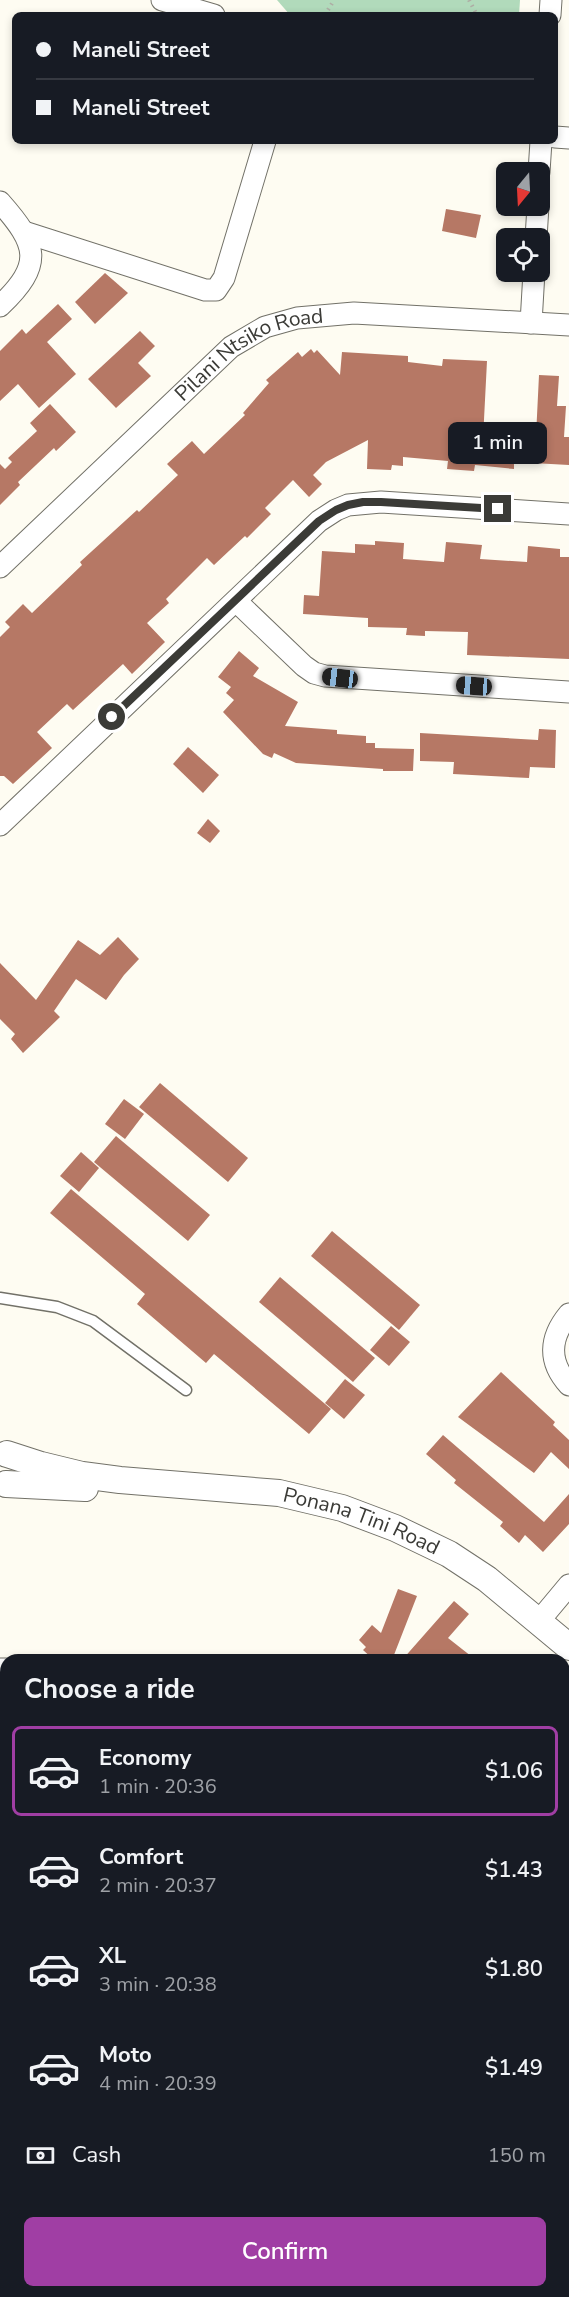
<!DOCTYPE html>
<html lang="en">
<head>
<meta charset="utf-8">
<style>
  body { margin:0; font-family:"Nunito Sans",sans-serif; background:#242831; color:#f1f3f6; height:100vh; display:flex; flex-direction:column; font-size:22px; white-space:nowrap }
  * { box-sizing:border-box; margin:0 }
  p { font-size:20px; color:#9ea1a6 }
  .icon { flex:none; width:33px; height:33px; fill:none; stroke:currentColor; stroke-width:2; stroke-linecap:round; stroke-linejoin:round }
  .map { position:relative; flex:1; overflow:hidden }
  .drawer { position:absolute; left:0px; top:1654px; width:570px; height:644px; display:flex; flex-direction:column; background:#171b24; border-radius:18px 18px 0 0; box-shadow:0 3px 9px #0003 }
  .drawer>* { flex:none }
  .hud { position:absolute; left:12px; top:12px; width:546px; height:132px; border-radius:9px; box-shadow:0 3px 9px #0003; display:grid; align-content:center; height:132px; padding:0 24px; background:#171b24 }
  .needle { width:39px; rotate:198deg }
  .tools { position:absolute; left:496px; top:162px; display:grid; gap:12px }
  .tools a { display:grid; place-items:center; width:54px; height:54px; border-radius:9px; background:#171b24; box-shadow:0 3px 9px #0003; font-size:30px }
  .end { position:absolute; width:27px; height:27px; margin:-14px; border:8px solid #3b3b37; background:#fff; box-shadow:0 0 0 3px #fff }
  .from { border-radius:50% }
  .bubble { position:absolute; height:42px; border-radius:9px; background:#171b24; box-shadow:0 3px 9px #0003; font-size:20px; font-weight:600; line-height:42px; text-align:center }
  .car { position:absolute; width:18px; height:36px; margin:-18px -9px; border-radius:8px; box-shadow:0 0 4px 2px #0007; background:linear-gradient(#222 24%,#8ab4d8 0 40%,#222 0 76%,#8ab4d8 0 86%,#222 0) }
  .hud b { display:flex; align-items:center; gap:21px; height:57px; font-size:22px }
  .hud b+b { border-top:2px solid #363941 }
  .hud i { width:15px; height:15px; background:#f1f3f6 }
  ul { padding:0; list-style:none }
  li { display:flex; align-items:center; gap:18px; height:90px; margin:0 12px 9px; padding:0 12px; border:3px solid transparent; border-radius:9px }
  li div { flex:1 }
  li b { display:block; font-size:22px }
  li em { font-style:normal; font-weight:600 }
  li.current { border-color:#a03ea4 }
  li>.icon { width:54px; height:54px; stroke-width:1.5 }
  h2 { padding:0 24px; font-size:27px; line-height:72px }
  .pay { display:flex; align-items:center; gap:15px; height:66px; padding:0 24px; font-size:22px }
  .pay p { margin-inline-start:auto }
  .cta { display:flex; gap:12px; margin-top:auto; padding:12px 24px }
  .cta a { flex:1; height:69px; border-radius:9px; background:#a03ea4; color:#fff; font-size:24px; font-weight:600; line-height:69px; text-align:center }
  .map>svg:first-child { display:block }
  .green { fill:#b1dabb }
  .building { fill:#b67865 }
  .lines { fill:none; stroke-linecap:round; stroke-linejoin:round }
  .service-casing { stroke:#727168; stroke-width:13 }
  .minor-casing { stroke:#727168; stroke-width:23 }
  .tertiary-casing { stroke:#727168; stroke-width:28 }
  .path { stroke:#aeada5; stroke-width:4; stroke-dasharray:1.5 4.5; stroke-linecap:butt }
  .service { stroke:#fff; stroke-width:10 }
  .minor { stroke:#fff; stroke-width:21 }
  .tertiary { stroke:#fff; stroke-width:26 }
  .route { stroke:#3b3b37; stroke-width:8 }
  .labels { text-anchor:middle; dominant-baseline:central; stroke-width:4.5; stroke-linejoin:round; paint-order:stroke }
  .street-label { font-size:21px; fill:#3b3b37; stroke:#fff }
</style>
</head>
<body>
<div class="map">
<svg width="569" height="2297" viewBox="0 0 569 2297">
  <rect width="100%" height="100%" fill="#fefcf2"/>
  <!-- green -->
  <path class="green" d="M277 0H520L519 15H290Z"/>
  <!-- building -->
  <g class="building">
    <path d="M446 209 481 215 476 238 442 231Z"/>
    <path d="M105 273 128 293 95 324 75 302Z"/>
    <path d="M58 304 72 319 47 342 76 374 39 408 18 384 0 401V351L22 329 26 334Z"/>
    <path d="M140 331 155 346 138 363 151 376 116 408 88 379Z"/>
    <path d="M311 349 314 353 317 350 340 375 342 352 408 356V362L442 366 443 359 487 361 483 439 532 443V436H536L539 375 559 376 557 406H566L564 437H569V465L514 462V469L475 465 474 471 447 469 448 461 403 457V466L392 465 391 470 367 469 368 440 326 462 313 475 322 484 309 497 293 480 265 508 271 514 247 538 245 536 214 565 207 558 166 599 169 603 147 623 165 642 132 674 123 664 73 710 67 704 37 732 52 748 13 784 4 776H0V637L10 627 5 622 23 604 32 613 82 565 80 562 137 510 139 512 178 475 167 464 192 441 204 454 245 415 243 413 269 383 266 380 298 352 302 357Z"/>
    <path d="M50 404 76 432 56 451 54 448 18 482 20 485 0 505V464L5 469 12 462 8 458 37 431 30 423Z"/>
    <path d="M375 541 404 543 403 559 444 562 446 542 482 545 480 559 527 562 528 546 560 549V557H569V659L467 655 468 632 425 631V636L406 635 407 628 368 627V618L303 614 304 595 319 596 322 551 355 553V544L375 545Z"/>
    <path d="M239 651 259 668 253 676 298 702 285 726 337 730V734L366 736V743H375V748L414 749 413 771H383V769L296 763 274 753 272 758 263 754 223 712 234 700 226 693 231 687 218 677Z"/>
    <path d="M539 729 556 730 555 768 530 767 529 778 453 774 454 762 420 761V733L538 740Z"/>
    <path d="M188 747 219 775 203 793 173 764Z"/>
    <path d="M208 819 220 831 210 843 197 833Z"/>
    <path d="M118 937 139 959 124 975 106 1000 76 979 54 1011 60 1017 23 1053 11 1039 15 1034 0 1019V963L36 1000 78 940 100 955Z"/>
    <path d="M160 1083 248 1158 228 1182 139 1107Z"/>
    <path d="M124 1099 144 1114 125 1139 105 1124Z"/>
    <path d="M116 1136 210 1215 188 1241 94 1162Z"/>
    <path d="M81 1152 99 1168 79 1192 60 1176Z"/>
    <path d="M71 1189 331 1409 309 1434 214 1354 206 1363 137 1304 145 1294 50 1213Z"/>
    <path d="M332 1231 420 1305 399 1330 311 1256Z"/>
    <path d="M280 1277 375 1358 353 1382 259 1302Z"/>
    <path d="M391 1326 410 1342 389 1366 370 1350Z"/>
    <path d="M501 1372 555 1422 553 1425 569 1440V1469L551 1452 534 1473 458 1417Z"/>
    <path d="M345 1379 365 1395 344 1419 325 1403Z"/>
    <path d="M443 1435 544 1522 569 1494V1524L543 1552 525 1535 519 1543 500 1526 503 1522 454 1483 456 1480 426 1454Z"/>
    <path d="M398 1589 417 1596 392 1660H374L363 1650 366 1647 359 1640 372 1625 381 1633Z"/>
    <path d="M454 1601 469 1614 448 1638 476 1660H402Z"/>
  </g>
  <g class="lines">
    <defs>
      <path id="service" d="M0 1298 57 1307 93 1321 186 1390"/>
      <g id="minor">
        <path d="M162 0 214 15"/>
        <path d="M550 15 551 0"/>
        <path d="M555 137 569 138"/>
        <path d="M539 172 541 141"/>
        <path d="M0 202C38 245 44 264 0 306"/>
        <path d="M24 232 205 290H216L224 278 265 141"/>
        <path d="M536 238 538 206"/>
        <path d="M531 323 534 272"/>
        <path id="s1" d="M0 567 231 347 265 327 297 318 354 313 569 325"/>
        <path d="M236 601 304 666 314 673 325 676 569 692"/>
        <path d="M0 825 319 521 336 510 348 505 381 502 569 514"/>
        <path d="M569 1314C549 1338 548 1362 569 1385"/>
        <path d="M539 1621 569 1585"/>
        <path d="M0 1669H6"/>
        <path d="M564 1897 569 1902"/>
        <path d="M564 2005 569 1999"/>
        <path d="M0 2080 6 2086"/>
        <path d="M246 2292 251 2297"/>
        <path d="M310 2297 314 2292"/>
        <path d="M561 2297 569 2288"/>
      </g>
      <g id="tertiary">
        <path id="s2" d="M7 1454 41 1465 82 1475 120 1480 279 1493 342 1508 395 1528 449 1554 487 1579 569 1647"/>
        <path d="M6 1484 85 1488"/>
      </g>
    </defs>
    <!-- service casing -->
    <use href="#service" class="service-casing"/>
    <!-- minor casing -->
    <use href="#minor" class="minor-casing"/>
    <!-- tertiary casing -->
    <use href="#tertiary" class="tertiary-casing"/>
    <!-- path -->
    <g class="path">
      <path d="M469 0 477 15"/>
      <path d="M325 15 334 0"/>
    </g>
    <!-- service -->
    <use href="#service" class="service"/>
    <!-- minor -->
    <use href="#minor" class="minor"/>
    <!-- tertiary -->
    <use href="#tertiary" class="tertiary"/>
  </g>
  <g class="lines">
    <!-- route -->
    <path class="route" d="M112 717 319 521 336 510 348 505 363 502H381L498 509"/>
  </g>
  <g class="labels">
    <!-- street labels -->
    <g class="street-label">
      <text stroke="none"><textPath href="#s1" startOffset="332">Pilani Ntsiko Road</textPath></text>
      <text stroke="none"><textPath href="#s2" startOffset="363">Ponana Tini Road</textPath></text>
    </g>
  </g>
</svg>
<div class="tools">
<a><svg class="needle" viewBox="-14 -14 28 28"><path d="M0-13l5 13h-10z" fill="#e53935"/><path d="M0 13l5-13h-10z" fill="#9ea1a6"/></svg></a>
<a><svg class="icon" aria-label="locate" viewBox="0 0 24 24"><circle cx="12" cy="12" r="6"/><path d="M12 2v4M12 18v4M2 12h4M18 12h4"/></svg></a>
</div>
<i class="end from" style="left:112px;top:717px"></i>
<i class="end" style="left:498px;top:509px"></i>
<div class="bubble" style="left:448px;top:422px;width:99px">1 min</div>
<i class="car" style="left:340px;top:678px;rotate:277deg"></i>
<i class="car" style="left:474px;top:686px;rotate:274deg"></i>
<div class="hud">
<b><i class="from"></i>Maneli Street</b>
<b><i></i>Maneli Street</b>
</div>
<section class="drawer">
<h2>Choose a ride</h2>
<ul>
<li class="current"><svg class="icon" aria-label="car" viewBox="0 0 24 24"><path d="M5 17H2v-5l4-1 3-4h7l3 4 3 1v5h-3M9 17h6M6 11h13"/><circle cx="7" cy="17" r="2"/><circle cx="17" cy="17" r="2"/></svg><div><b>Economy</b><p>1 min · 20:36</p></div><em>$1.06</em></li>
<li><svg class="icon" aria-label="car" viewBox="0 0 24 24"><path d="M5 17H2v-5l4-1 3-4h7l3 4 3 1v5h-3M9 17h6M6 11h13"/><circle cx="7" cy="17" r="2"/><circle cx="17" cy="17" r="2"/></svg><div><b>Comfort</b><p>2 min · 20:37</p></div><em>$1.43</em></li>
<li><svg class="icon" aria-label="car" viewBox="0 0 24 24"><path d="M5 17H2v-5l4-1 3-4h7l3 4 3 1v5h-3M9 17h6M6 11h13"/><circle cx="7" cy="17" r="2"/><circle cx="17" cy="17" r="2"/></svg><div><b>XL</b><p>3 min · 20:38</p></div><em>$1.80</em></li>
<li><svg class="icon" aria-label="car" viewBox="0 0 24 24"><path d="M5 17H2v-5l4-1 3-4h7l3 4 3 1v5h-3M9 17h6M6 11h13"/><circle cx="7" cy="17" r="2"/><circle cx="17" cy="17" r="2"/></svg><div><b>Moto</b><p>4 min · 20:39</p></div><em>$1.49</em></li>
</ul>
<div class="pay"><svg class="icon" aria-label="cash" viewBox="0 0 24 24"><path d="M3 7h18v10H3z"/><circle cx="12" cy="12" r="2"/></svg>Cash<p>150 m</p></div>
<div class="cta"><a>Confirm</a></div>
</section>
</div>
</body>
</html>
